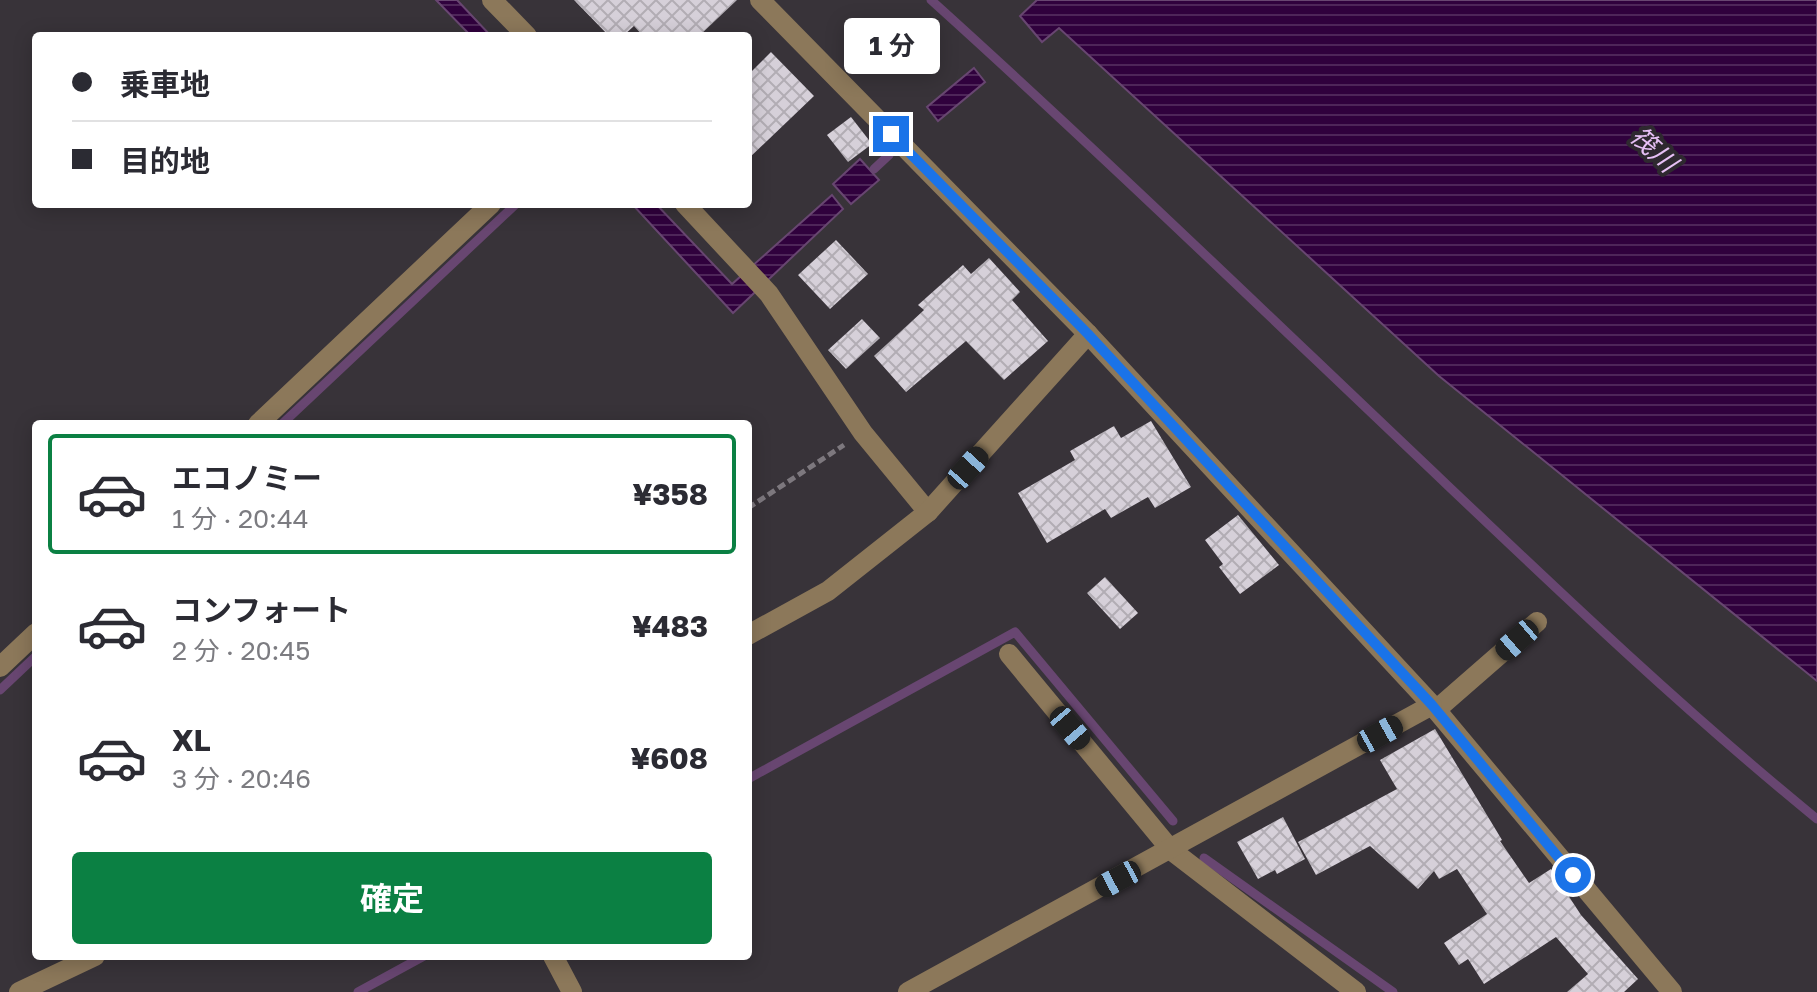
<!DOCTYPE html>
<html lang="ja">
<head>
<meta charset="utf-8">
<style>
  body { margin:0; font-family:"Golos Text","Noto Sans JP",sans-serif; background:#f7f7f7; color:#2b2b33; height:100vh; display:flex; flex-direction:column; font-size:30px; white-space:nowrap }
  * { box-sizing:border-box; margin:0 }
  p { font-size:26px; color:#7c7c81 }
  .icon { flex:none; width:44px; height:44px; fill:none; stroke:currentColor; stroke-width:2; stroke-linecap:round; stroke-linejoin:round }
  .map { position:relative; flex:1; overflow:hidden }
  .sheet { position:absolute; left:32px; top:420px; width:720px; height:540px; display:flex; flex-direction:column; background:#fff; border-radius:8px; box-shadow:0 4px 20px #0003 }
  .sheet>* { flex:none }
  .hud { position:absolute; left:32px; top:32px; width:720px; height:176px; border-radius:8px; box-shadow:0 4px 20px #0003; display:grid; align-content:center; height:176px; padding:0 40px; background:#fff }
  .end { position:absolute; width:36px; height:36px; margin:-18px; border:10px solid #1a73e8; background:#fff; box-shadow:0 0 0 4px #fff }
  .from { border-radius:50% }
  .bubble { position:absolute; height:56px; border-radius:8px; background:#fff; box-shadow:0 4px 20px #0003; font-size:26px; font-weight:700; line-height:56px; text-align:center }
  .car { position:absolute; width:24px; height:48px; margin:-24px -12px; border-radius:10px; box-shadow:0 0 6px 2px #0007; background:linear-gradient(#222 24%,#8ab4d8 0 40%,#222 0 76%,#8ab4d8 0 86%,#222 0) }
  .hud b { display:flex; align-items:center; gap:28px; height:76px; font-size:30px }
  .hud b+b { border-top:2px solid #e1e1e2 }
  .hud i { width:20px; height:20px; background:#2b2b33 }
  ul { padding:14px 0 0; list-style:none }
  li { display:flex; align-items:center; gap:24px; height:120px; margin:0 16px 12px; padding:0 24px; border:4px solid transparent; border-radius:8px }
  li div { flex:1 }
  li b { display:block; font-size:30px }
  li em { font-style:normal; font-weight:700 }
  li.on { border-color:#0b8043 }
  li>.icon { width:72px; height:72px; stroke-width:1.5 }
  .cta { display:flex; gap:16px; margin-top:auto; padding:16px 40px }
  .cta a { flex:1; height:92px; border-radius:8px; background:#0b8043; color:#fff; font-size:32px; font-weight:700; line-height:92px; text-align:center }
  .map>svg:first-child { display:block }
  .water { fill:url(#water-rules); stroke:#684671; stroke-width:2 }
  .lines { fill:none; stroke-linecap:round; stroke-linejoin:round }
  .stream { stroke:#684671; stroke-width:9 }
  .building { fill:url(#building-cross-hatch) }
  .path { stroke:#7d787e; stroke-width:5; stroke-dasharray:8 4; stroke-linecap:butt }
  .minor { stroke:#8c785a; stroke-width:20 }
  .route { stroke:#1a73e8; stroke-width:10 }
  .labels { text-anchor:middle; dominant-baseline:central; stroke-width:8; stroke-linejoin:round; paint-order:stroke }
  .water-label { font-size:26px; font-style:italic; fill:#e7c0f5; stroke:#2e292f }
</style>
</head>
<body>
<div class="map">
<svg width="1817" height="992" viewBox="0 0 1817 992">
  <defs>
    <pattern id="water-rules" width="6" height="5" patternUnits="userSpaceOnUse" patternTransform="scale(2)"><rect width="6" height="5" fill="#30013d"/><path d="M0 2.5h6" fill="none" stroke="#4e2659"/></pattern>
    <pattern id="building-cross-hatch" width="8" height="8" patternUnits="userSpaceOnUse" patternTransform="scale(2)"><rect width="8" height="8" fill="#d6d0d9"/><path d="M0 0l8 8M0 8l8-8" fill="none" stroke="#b2adb4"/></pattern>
  </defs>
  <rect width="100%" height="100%" fill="#383339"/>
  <!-- water -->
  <g class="water">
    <path d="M436 0H457L491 36H471Z"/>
    <path d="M1037 0H1817V681L1439 376 1059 28 1042 42 1020 16Z"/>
    <path d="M974 68 985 82 938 121 927 107Z"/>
    <path d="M860 159 879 180 851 204 833 184Z"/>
    <path d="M832 195 843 209 733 313 632 204H656L732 284Z"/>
  </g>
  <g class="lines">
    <!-- stream -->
    <g class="stream">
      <path d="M931 0C1105 157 1274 321 1444 482 1565 597 1687 713 1817 819"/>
      <path d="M874 169 889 155"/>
      <path d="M282 424 516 204"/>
      <path d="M0 690 36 656"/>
      <path d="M748 779 1015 632 1173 821"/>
      <path d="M1204 858 1393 992"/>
      <path d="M358 992 424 956"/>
    </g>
  </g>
  <!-- building -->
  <g class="building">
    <path d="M574 0H737L699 36H643L634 26 623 36H609Z"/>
    <path d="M771 52 814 96 748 159V75Z"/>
    <path d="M851 117 872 144 848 162 827 135Z"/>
    <path d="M836 240 868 274 830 309 798 275Z"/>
    <path d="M989 258 1020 292 1012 300 1048 341 1004 380 966 341 906 392 874 356 924 310 918 305 963 265 971 274Z"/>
    <path d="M862 319 880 338 846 369 828 350Z"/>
    <path d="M1151 421 1191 487 1155 508 1148 497 1111 518 1105 509 1047 543 1018 493 1075 460 1070 451 1114 426 1121 438Z"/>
    <path d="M1238 515 1279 565 1240 594 1219 567 1223 564 1205 540Z"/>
    <path d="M1105 577 1138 613 1120 629 1087 593Z"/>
    <path d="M1435 729 1502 840 1500 841 1529 883 1551 869 1581 915 1638 979 1624 992H1567L1588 974 1556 937 1484 984 1468 959 1459 965 1444 943 1487 914 1457 869 1439 879 1434 871 1418 889 1370 846 1316 875 1298 842 1397 789 1380 760Z"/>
    <path d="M1283 817 1305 859 1277 874 1275 870 1258 879 1237 842Z"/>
  </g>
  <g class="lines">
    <!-- path -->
    <path class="path" d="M748 508 844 445"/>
    <!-- minor -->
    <g class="minor">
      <path d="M492 0 527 36"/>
      <path d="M760 0 1088 334 1432 705 1672 992"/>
      <path d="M685 204 769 294 863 433 928 512"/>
      <path d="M258 424 491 204"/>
      <path d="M748 635 828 591 928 512 1088 334"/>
      <path d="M1009 654 1171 850 1356 992"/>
      <path d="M0 667 36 633"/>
      <path d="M1436 710 1537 622"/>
      <path d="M553 956 572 992"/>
      <path d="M19 992 95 956"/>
      <path d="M908 992 1432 705"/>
    </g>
  </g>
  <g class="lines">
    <!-- route -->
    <path class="route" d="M891 134 1088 334 1432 705 1573 875"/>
  </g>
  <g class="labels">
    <!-- water labels -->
    <g class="water-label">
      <text transform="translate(1654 149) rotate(43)">筏川</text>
    </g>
  </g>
</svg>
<i class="end from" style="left:1573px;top:875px"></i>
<i class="end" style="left:891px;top:134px"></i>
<div class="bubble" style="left:844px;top:18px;width:96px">1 分</div>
<i class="car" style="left:968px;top:468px;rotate:42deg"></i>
<i class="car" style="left:1517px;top:640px;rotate:229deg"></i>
<i class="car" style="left:1070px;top:728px;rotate:140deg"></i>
<i class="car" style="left:1380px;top:734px;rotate:61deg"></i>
<i class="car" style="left:1118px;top:879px;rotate:242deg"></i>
<div class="hud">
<b><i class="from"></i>乗車地</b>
<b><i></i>目的地</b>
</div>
<section class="sheet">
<ul>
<li class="on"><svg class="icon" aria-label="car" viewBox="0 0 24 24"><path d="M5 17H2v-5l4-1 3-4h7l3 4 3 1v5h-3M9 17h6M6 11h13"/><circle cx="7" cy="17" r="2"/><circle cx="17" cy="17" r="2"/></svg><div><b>エコノミー</b><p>1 分 · 20:44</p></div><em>¥358</em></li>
<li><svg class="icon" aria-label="car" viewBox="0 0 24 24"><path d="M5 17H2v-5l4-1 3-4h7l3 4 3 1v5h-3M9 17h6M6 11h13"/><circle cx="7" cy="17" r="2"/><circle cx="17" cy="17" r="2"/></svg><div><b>コンフォート</b><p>2 分 · 20:45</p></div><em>¥483</em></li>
<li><svg class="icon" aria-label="car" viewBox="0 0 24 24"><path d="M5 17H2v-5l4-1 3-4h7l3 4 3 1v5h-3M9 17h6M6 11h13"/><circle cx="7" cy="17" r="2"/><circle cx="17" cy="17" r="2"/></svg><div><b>XL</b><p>3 分 · 20:46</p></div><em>¥608</em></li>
</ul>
<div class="cta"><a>確定</a></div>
</section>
</div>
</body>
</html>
